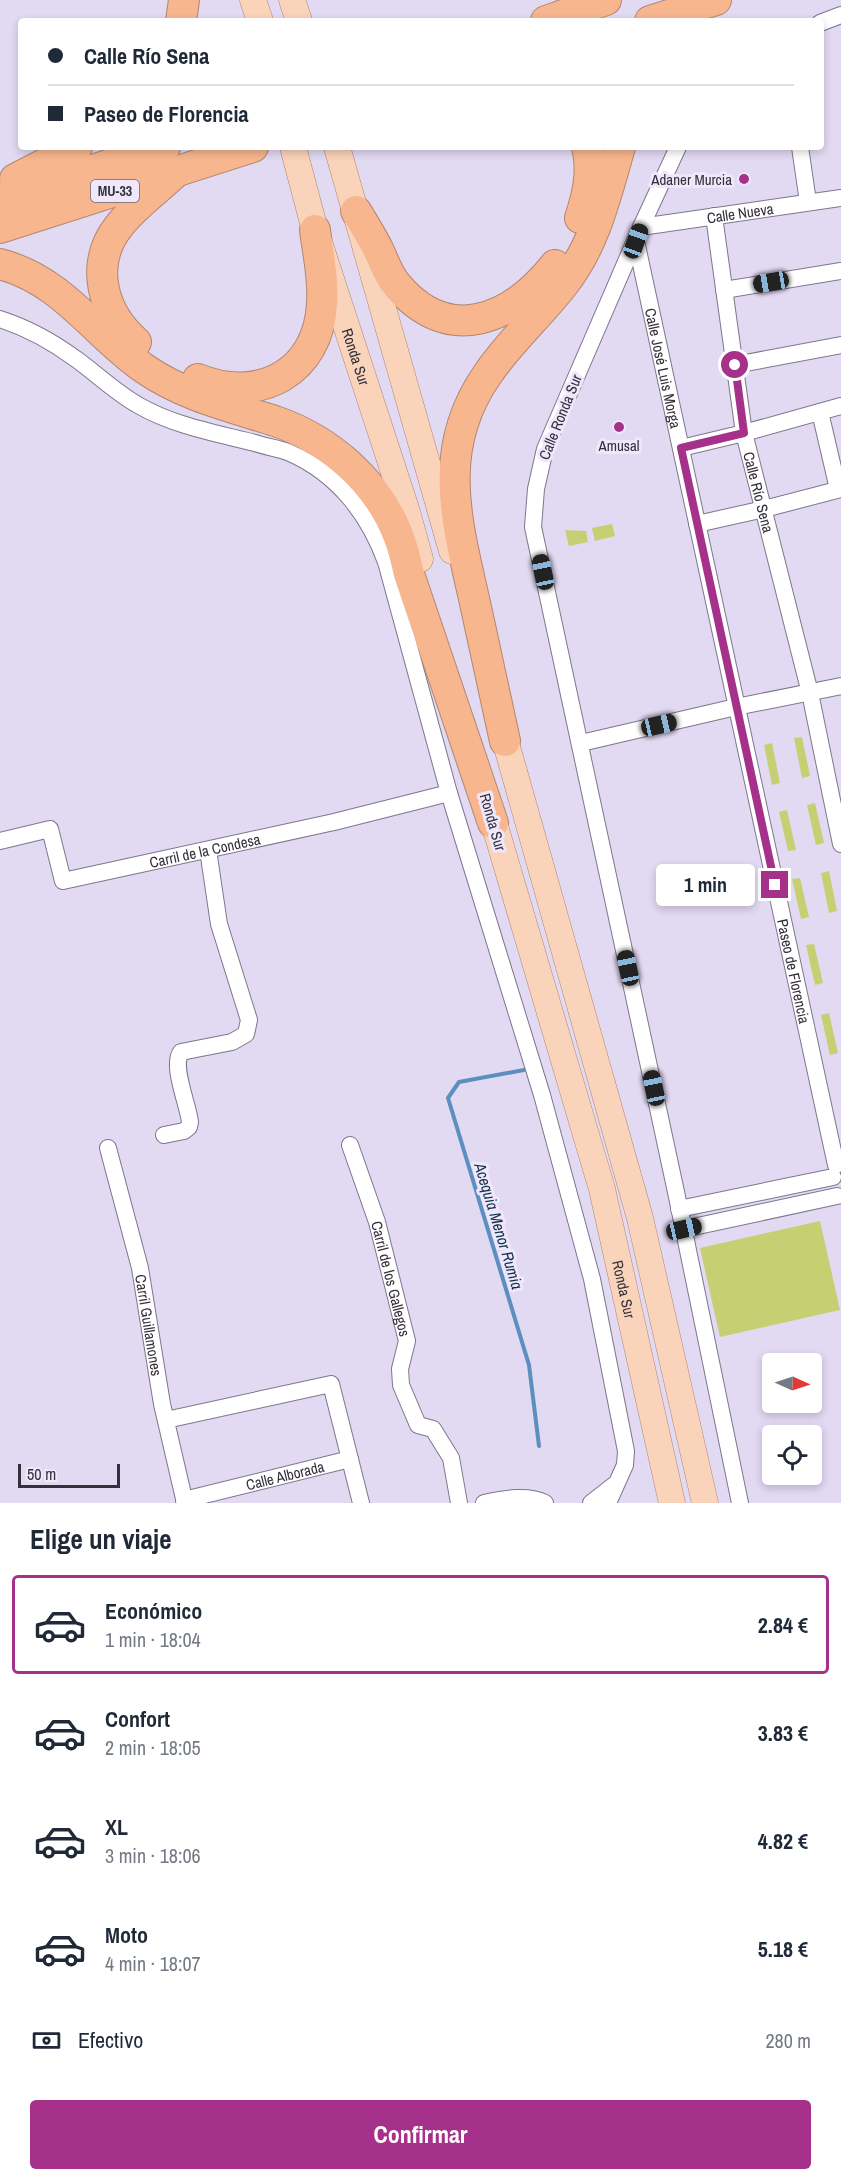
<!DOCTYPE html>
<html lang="es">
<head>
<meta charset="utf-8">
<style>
  body { margin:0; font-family:"Archivo Narrow",sans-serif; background:#f6f6f7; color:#1f2937; height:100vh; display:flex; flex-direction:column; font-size:22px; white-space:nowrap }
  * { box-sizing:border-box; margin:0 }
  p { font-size:20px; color:#747a83 }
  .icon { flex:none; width:33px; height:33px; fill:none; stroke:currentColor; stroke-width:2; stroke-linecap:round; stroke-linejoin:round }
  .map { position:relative; height:1503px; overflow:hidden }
  .sheet { display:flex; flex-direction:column; background:#fff; flex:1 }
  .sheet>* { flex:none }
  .hud { position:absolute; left:18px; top:18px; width:806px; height:132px; border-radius:6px; box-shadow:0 3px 9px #0003; display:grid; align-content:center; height:132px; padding:0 30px; background:#fff }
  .needle { width:39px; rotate:93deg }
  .fabs { position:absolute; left:762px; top:1353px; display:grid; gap:12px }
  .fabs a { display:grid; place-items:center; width:60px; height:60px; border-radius:6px; background:#fff; box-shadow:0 3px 9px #0003; font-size:30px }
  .scale { position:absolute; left:18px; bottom:15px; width:102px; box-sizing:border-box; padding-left:6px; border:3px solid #333039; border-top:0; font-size:16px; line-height:21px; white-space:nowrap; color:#333039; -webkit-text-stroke:4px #efe7fc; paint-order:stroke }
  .end { position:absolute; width:27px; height:27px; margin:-14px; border:8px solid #a6318b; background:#fff; box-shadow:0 0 0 3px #fff }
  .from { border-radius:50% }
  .bubble { position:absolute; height:42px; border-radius:6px; background:#fff; box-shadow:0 3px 9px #0003; font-size:20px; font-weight:800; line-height:42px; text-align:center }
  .car { position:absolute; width:18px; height:36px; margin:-18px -9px; border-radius:8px; box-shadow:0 0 4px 2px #0007; background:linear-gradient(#222 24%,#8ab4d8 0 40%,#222 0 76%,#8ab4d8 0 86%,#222 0) }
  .hud b { display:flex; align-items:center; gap:21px; height:57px; font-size:22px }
  .hud b+b { border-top:2px solid #e0e1e3 }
  .hud i { width:15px; height:15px; background:#1f2937 }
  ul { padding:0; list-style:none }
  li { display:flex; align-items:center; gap:18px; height:99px; margin:0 12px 9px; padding:0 18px; border:3px solid transparent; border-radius:6px }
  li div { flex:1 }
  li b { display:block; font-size:22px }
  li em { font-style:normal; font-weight:800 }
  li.on { border-color:#a6318b }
  li>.icon { width:54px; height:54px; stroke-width:1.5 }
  h2 { padding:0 30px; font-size:27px; line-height:72px }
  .pay { display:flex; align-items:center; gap:15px; height:66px; padding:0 30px; font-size:22px }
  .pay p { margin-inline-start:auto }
  .primary-button { display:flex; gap:12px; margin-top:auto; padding:12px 30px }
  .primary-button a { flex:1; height:69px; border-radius:6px; background:#a6318b; color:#fff; font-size:24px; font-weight:800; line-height:69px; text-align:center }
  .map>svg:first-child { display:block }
  .green { fill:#c7cf73 }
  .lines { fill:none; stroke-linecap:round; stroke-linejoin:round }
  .stream { stroke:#5c8fbf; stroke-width:4 }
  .street-casing { stroke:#7e768d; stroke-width:18 }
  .primary-casing { stroke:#b28770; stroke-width:27 }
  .highway-casing { stroke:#b28770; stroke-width:32 }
  .street { stroke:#fff; stroke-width:16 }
  .primary { stroke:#fad3bb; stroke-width:26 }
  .highway { stroke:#f7b68e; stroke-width:30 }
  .route { stroke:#a6318b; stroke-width:8 }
  .poi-dot { fill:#a6318b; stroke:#efe7fc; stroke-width:2 }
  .labels { text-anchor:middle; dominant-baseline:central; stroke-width:6; stroke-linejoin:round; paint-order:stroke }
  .shield { fill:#efe7fc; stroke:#6b6774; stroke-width:1.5 }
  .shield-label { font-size:14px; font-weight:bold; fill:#333039 }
  .poi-label { font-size:15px; fill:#333039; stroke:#efe7fc; text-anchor:end }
  .street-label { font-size:15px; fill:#333039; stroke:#efe7fc }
  .water-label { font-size:16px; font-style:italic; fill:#13324d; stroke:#efe7fc }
</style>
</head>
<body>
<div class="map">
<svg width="841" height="1503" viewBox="0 0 841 1503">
  <rect width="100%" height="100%" fill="#e2d9f2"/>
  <!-- green -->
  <g class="green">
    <path d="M612 524 615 536 595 541 592 528Z"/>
    <path d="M565 530 586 531 588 542 569 546Z"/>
    <path d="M802 737 810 776 802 778 794 738Z"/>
    <path d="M772 743 780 783 772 785 764 745Z"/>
    <path d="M815 803 824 843 816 845 807 805Z"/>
    <path d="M787 810 796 850 788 851 779 812Z"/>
    <path d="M829 871 837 911 829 913 821 873Z"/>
    <path d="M800 878 809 917 801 919 792 879Z"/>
    <path d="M814 944 823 983 815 985 806 945Z"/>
    <path d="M829 1013 838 1053 830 1055 821 1015Z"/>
    <path d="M820 1221 840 1310 720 1337 700 1248Z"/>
  </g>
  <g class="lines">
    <!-- stream -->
    <path class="stream" d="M524 1070 459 1082 448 1098 529 1365 539 1446"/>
    <defs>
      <g id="street">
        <path d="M820 23 841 15"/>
        <path d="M678 147 641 227 545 449 536 489 533 527 676 1192 740 1503"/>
        <path d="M800 147 808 202"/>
        <path id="s1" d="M714 216 744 433 810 693 841 844"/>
        <path id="s2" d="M641 227 841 198"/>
        <path id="s3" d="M636 241 836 1165"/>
        <path d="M724 290 841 271"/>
        <path d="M0 319C28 328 53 342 76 359 97 374 115 392 138 405 174 426 216 433 255 443 266 447 279 448 290 453 338 474 369 515 386 562L449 793 542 1095 592 1279 626 1451 625 1465 608 1503"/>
        <path d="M735 365 841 345"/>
        <path d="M820 412 838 489"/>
        <path d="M681 448 744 433 841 406"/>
        <path d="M697 524 764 509 841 489"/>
        <path d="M581 743 736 707 841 686"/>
        <path id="s4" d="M0 841 50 829 63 881 334 822 449 793"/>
        <path d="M164 1135 184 1131 189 1127 190 1122C188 1104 171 1066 181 1052L232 1042 246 1034 249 1020 219 924 208 850"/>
        <path id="s5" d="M350 1145 377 1222 407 1341 400 1369 401 1385 418 1425 433 1429 451 1458 459 1503"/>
        <path id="s6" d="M108 1148 140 1268 162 1404 185 1503"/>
        <path d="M679 1209 833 1177"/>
        <path d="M684 1229 837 1196"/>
        <path d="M166 1420 331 1384 361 1503"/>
        <path id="s7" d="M184 1500 350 1459"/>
        <path d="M484 1503C504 1499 527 1494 545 1503"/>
        <path d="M591 1503 614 1485"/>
      </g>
      <g id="primary">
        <path d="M253 0 260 21"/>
        <path d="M292 0 299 21"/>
        <path id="s8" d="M293 147 315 230 407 512 420 559"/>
        <path d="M337 147 452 551"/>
        <path d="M500 722 640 1218 705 1503"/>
        <path id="s9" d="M489 806 602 1189 672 1503"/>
      </g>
      <g id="highway">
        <path d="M181 21 184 0"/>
        <path d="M546 21 606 0"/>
        <path d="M650 21 716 0"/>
        <path d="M15 179 77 147"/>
        <path d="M0 199 165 147"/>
        <path d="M356 211C364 224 372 237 379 251 384 262 388 274 396 284 448 347 511 320 555 265"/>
        <path d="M580 218C588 194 593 171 587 147"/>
        <path d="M0 228 253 147"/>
        <path d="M0 264C64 281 94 334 145 369 184 396 231 407 275 421 330 440 377 481 398 535 403 547 406 561 409 574L493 823"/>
        <path d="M136 342C102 312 89 264 119 226 135 205 159 189 177 171"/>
        <path d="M198 379C260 404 319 372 322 303 324 279 318 254 315 230"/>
        <path d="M505 741C495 695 485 649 475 603 457 522 435 450 487 375 509 342 539 316 563 285 595 245 606 195 620 147"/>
      </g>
    </defs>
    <!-- street casing -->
    <use href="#street" class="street-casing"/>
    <!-- primary casing -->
    <use href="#primary" class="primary-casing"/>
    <!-- highway casing -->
    <use href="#highway" class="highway-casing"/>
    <!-- street -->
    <use href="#street" class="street"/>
    <!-- primary -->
    <use href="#primary" class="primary"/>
    <!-- highway -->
    <use href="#highway" class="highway"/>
  </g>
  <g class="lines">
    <!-- route -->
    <path class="route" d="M735 365 744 433 681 448 775 885"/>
  </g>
  <!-- markers -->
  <g class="poi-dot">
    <circle cx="744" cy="179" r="6"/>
    <circle cx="619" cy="427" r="6"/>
  </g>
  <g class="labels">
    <!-- shield labels -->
    <rect class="shield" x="91" y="180" width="48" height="22" rx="4.5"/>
    <g class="shield-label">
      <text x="115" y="191">MU-33</text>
    </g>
    <!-- poi labels -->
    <g class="poi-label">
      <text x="732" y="179">Adaner Murcia</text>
      <text x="619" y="445" text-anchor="middle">Amusal</text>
    </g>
    <!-- street labels -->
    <g class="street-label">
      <text stroke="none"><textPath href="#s2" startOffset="100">Calle Nueva</textPath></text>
      <text stroke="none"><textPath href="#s8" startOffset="219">Ronda Sur</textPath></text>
      <text stroke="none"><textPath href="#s3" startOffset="130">Calle José Luis Morga</textPath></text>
      <text transform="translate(560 417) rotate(-68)">Calle Ronda Sur</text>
      <text stroke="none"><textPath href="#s1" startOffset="280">Calle Río Sena</textPath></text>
      <text transform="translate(493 822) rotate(74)">Ronda Sur</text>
      <text stroke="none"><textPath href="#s4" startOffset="250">Carril de la Condesa</textPath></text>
      <text stroke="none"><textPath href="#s3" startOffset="747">Paseo de Florencia</textPath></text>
      <text stroke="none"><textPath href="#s5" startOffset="140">Carril de los Gallegos</textPath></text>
      <text stroke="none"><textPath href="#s9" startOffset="502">Ronda Sur</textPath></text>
      <text stroke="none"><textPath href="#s6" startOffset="182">Carril Guillamones</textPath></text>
      <text stroke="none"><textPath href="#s7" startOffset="104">Calle Alborada</textPath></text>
    </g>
    <!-- water labels -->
    <g class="water-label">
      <text transform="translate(499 1226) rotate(73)">Acequia Menor Rumia</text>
    </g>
  </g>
</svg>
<div class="fabs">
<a><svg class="needle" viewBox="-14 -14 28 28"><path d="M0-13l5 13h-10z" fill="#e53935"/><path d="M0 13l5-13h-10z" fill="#747a83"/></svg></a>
<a><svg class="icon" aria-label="locate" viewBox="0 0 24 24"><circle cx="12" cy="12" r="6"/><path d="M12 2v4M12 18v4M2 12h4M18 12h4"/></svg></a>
</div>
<div class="scale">50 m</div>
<i class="end from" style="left:735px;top:365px"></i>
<i class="end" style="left:775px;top:885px"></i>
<div class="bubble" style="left:656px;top:864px;width:99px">1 min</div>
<i class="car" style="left:636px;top:241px;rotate:20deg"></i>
<i class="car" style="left:771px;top:282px;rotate:260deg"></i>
<i class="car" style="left:543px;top:572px;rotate:348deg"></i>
<i class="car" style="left:659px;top:725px;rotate:77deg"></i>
<i class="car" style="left:628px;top:968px;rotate:348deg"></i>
<i class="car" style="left:654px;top:1088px;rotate:348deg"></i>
<i class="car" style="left:684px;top:1229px;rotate:77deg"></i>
<div class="hud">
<b><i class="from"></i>Calle Río Sena</b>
<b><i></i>Paseo de Florencia</b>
</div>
</div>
<section class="sheet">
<h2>Elige un viaje</h2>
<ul>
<li class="on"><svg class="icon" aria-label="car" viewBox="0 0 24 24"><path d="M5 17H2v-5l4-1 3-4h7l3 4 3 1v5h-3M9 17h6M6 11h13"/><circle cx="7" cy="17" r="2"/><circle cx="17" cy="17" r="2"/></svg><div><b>Económico</b><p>1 min · 18:04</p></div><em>2.84 €</em></li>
<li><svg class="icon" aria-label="car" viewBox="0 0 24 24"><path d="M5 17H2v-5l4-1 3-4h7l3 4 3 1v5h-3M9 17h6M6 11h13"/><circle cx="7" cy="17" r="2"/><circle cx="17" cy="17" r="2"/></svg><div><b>Confort</b><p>2 min · 18:05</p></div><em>3.83 €</em></li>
<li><svg class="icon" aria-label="car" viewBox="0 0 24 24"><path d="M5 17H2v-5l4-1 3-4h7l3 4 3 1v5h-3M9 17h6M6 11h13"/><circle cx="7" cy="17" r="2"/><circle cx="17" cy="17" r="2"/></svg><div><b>XL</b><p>3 min · 18:06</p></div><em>4.82 €</em></li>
<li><svg class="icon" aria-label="car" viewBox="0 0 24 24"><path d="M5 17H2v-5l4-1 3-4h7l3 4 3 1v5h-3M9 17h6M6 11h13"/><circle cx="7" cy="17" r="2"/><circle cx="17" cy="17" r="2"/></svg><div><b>Moto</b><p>4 min · 18:07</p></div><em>5.18 €</em></li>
</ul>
<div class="pay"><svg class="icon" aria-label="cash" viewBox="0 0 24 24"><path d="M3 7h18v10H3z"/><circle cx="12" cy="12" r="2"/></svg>Efectivo<p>280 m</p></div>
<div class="primary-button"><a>Confirmar</a></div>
</section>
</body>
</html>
